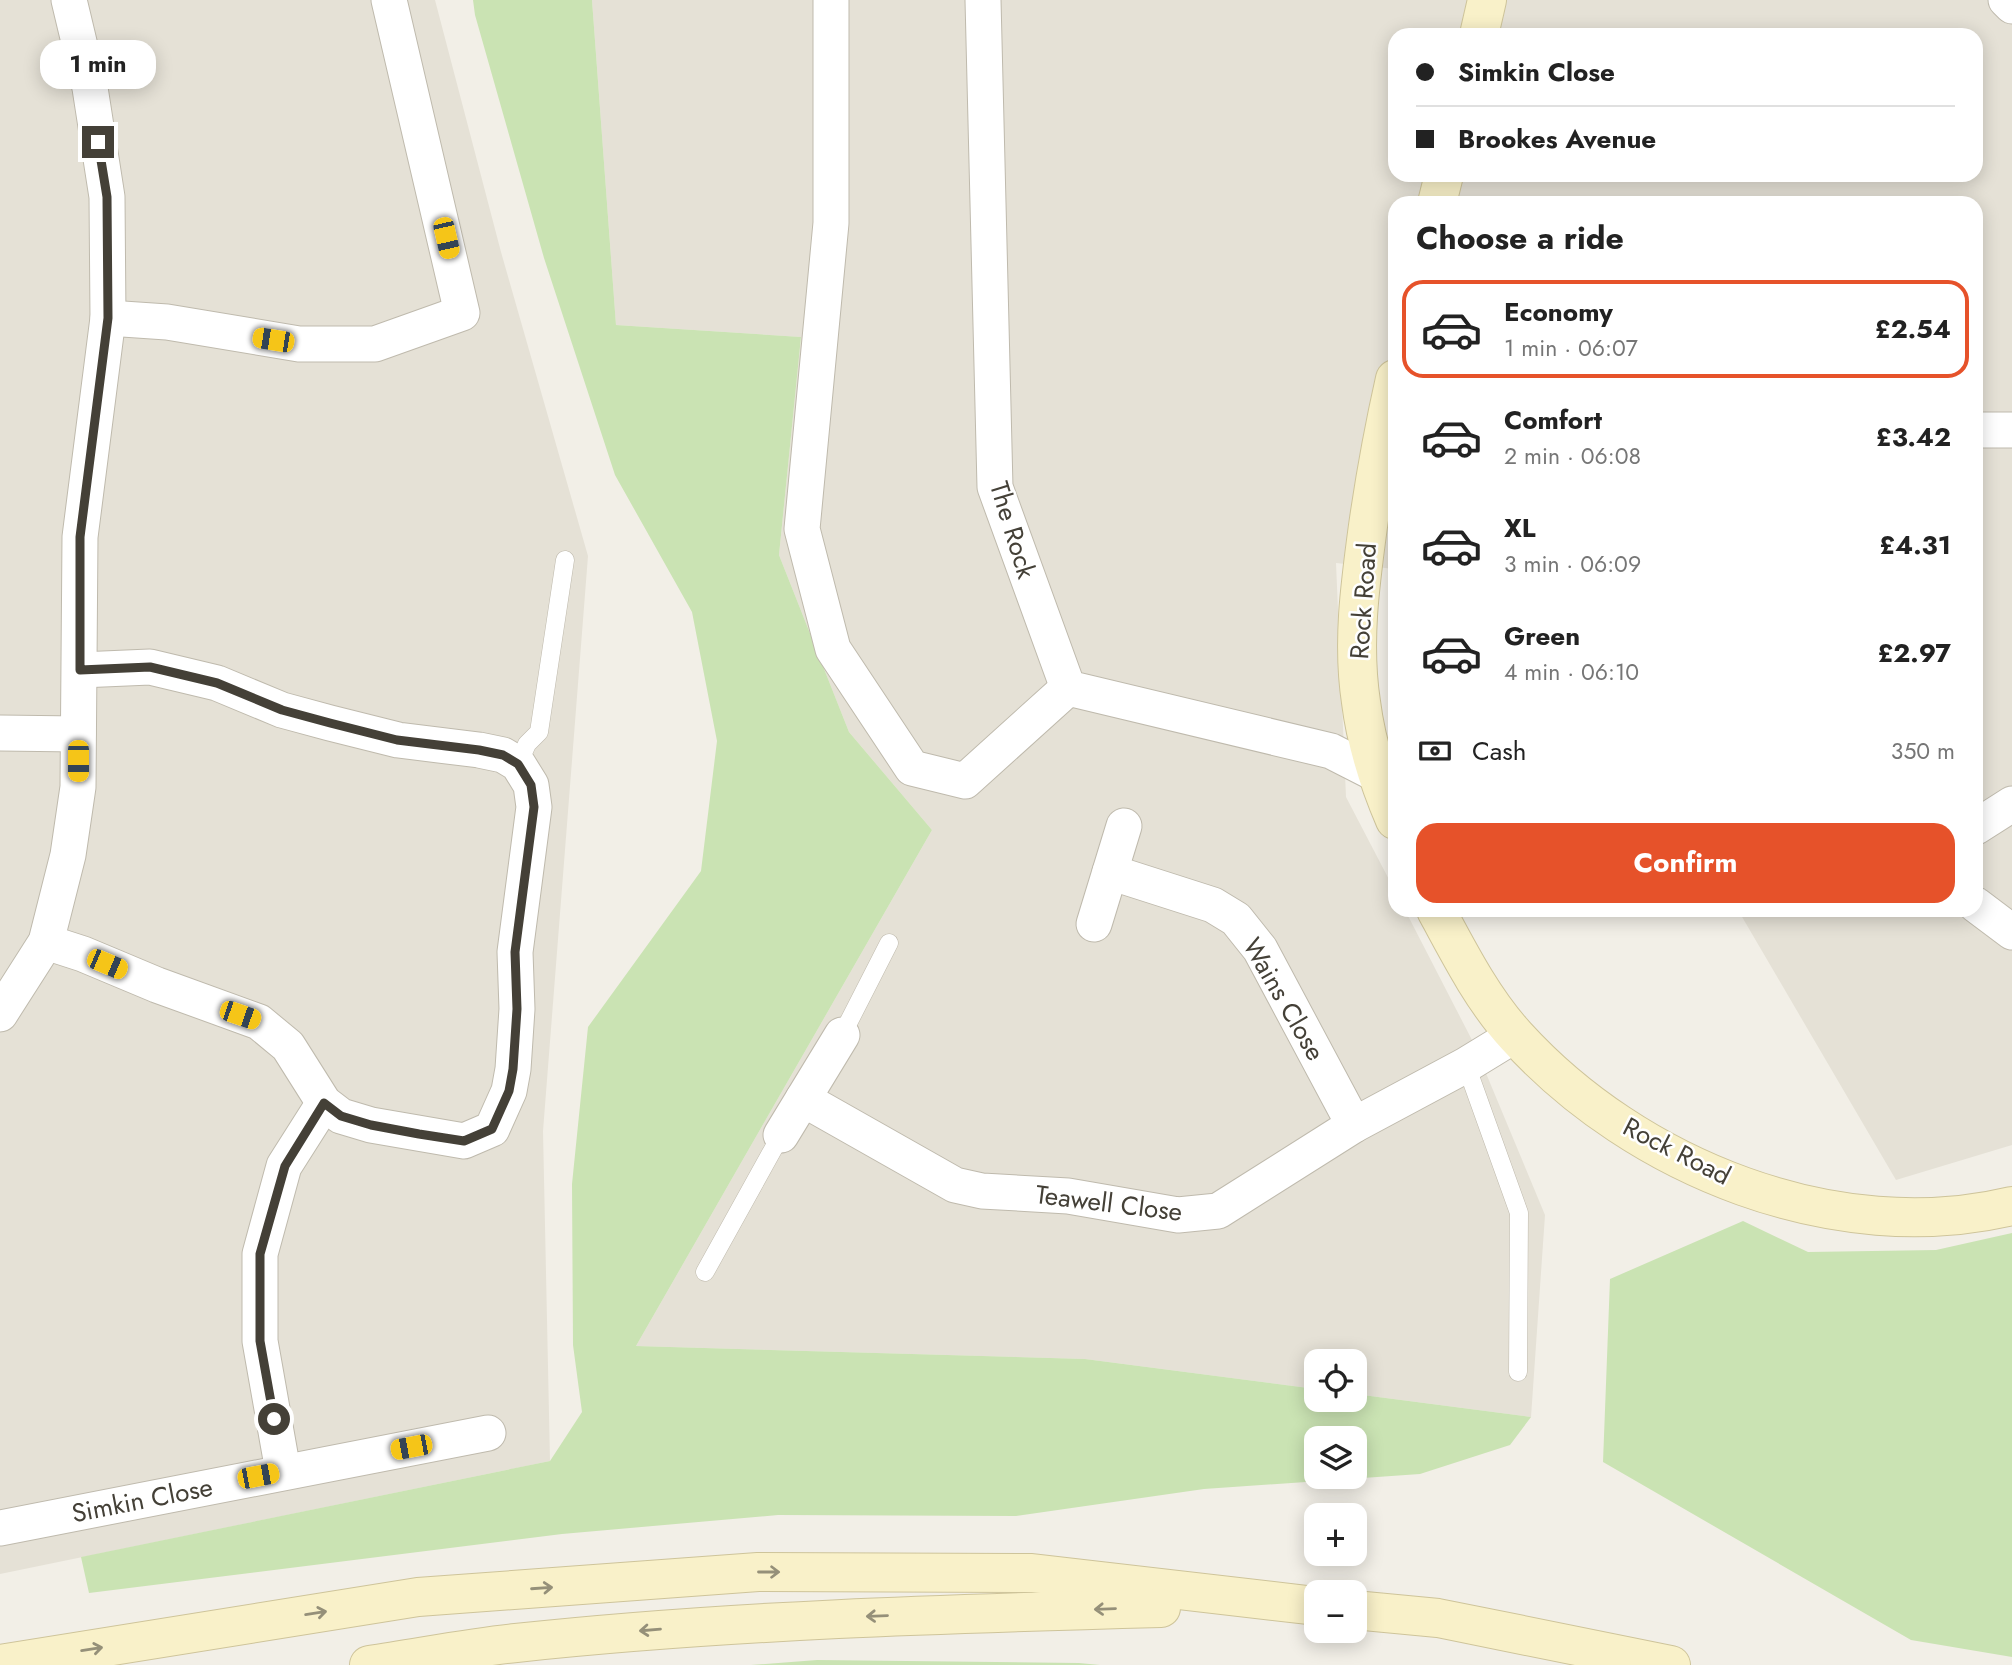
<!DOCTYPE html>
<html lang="en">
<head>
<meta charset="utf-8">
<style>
  body { margin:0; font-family:Jost,sans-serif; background:#f6f6f6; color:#222; height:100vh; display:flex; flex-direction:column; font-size:26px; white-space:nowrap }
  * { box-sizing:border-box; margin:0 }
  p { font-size:23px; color:#767676 }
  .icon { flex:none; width:38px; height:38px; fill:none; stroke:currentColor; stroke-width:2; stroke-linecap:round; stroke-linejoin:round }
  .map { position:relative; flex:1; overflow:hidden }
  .side { position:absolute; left:1388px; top:196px; width:595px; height:721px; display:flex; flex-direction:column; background:#fff; border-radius:21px; box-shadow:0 4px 18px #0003 }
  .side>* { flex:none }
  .guide { position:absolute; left:1388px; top:28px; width:595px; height:154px; border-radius:21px; box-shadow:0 4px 18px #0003; display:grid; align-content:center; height:154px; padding:0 28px; background:#fff }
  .fabs { position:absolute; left:1304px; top:1349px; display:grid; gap:14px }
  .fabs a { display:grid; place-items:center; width:63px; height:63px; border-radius:14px; background:#fff; box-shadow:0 4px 18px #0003; font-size:35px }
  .end { position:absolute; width:32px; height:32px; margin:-16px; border:9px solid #444037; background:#fff; box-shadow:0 0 0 4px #fff }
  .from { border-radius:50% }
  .bubble { position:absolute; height:49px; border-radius:21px; background:#fff; box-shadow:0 4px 18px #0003; font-size:23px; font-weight:700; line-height:49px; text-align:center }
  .car { position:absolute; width:21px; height:42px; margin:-21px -10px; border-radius:9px; box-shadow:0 0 5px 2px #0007; background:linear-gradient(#f5c518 24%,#345 0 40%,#f5c518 0 76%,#345 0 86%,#f5c518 0) }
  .guide b { display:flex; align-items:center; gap:24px; height:66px; font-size:26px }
  .guide b+b { border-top:2px solid #e0e0e0 }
  .guide i { width:18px; height:18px; background:#222 }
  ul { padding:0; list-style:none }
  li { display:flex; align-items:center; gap:21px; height:98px; margin:0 14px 10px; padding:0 14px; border:4px solid transparent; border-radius:21px }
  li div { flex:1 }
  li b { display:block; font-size:26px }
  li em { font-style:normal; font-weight:700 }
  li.current { border-color:#e6522a }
  li>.icon { width:63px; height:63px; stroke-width:1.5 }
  h2 { padding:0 28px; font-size:32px; line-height:84px }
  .pay { display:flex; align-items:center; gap:18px; height:77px; padding:0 28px; font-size:26px }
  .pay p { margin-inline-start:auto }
  .cta { display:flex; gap:14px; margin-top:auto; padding:14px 28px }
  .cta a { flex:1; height:80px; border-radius:21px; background:#e6522a; color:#fff; font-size:28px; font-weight:700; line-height:80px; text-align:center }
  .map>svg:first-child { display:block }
  .residential { fill:#e5e1d6; fill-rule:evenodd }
  .green { fill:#cae3b3; fill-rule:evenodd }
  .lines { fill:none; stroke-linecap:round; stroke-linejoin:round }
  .lane-casing { stroke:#bfbaad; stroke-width:19 }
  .street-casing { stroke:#bfbaad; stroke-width:37 }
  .secondary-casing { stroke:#cec49a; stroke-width:40 }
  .lane { stroke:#fff; stroke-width:18 }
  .street { stroke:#fff; stroke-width:35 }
  .secondary { stroke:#f9f1c9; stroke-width:38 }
  .oneway { stroke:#959079 }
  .route { stroke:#444037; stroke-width:9 }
  .labels { text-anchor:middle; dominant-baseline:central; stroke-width:5; stroke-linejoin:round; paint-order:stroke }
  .street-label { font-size:26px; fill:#444037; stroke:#fff }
</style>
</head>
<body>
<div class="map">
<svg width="2012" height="1665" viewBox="0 0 2012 1665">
  <rect width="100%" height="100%" fill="#f2efe7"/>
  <!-- residential -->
  <g class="residential">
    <path d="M0 0H435L501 252 588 556 543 1131 550 1461 0 1574Z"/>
    <path d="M592 0H2012V1145L1896 1180 1738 910H1976V203H1395V569L1336 563 1346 797 1395 891V910H1405L1473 1042 1545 1215 1531 1417 1355 1394 1354 1362H1316V1389L1085 1359 636 1346 932 830 849 732 779 555 801 337 616 325ZM1395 35H1976V175H1395Z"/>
  </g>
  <!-- green -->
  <g class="green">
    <path d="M473 0H592L616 325 801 337 779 555 849 732 932 830 636 1346 1085 1359 1316 1389V1400H1354L1355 1394 1531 1417 1510 1445 1420 1474 1204 1489 1016 1516 778 1515 562 1534 89 1593 81 1557 550 1461 582 1412 573 1345 572 1184 588 1027 701 871 717 741 692 612 615 475 544 258 475 15ZM1316 1438H1354V1477H1316Z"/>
    <path d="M1743 1221 1808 1252 1936 1250 2012 1233V1657L1911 1640 1603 1462 1610 1279Z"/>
    <path d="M817 1660 1079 1663 1100 1665H751Z"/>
  </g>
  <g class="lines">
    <defs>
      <g id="lane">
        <path d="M518 764 527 744 539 732 565 560"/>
        <path d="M842 1035 889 943"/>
        <path d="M1466 1065 1519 1213 1518 1372"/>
        <path d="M705 1272 781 1135"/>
      </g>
      <g id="street">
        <path d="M831 0V223L802 529 833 649 912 768 965 781 1068 688"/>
        <path d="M983 0 995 487 1068 688 1331 751 1378 775"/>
        <path d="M2006 0 2012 6"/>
        <path d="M108 318 167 322 299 344H375L462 313 389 0"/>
        <path d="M1976 430H2012"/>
        <path d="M0 733 78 734"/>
        <path d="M1976 827 2012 804"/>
        <path d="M1110 872 1213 905 1236 919 1260 949 1354 1125"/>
        <path d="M1976 905 2012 932"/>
        <path d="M1094 924 1124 826"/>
        <path d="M46 942 83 954 157 985 259 1022 288 1046 324 1103 341 1116 371 1125 464 1141 492 1129 509 1091 513 1069 517 1009 515 952 534 807 531 785 518 764 503 755 479 750 398 740 330 723 282 710 217 683 150 667 80 670"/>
        <path d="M0 1014 46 942 68 855 78 787 80 537 108 318 107 197 90 88 69 0"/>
        <path d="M803 1099 955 1185 982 1191 1068 1196 1178 1215 1218 1211 1354 1125 1466 1065 1515 1035"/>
        <path d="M781 1135 842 1035"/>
        <path d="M283 1471 260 1341V1254L284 1166 324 1103"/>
        <path d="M0 1528 488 1433"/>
      </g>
      <g id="secondary">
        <path d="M1479 35 1487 0"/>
        <path d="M1437 203 1444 175"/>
        <path d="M1395 379C1384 428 1375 477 1368 526 1360 585 1352 643 1361 702 1366 742 1379 783 1395 820"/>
        <path d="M1436 910C1459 953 1483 1000 1516 1036 1636 1168 1836 1248 2012 1206"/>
        <path d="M1354 1610 1438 1618 1671 1665"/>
        <path d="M0 1664 418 1597 758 1572 1032 1573 1316 1606"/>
        <path d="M369 1665C418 1658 467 1648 516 1643 730 1620 945 1614 1161 1608"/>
      </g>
    </defs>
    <!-- lane casing -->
    <use href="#lane" class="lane-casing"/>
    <!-- street casing -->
    <use href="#street" class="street-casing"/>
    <!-- secondary casing -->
    <use href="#secondary" class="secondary-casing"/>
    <!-- lane -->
    <use href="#lane" class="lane"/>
    <!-- street -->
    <use href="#street" class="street"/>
    <!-- secondary -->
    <use href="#secondary" class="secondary"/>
  </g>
  <!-- one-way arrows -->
  <defs><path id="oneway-shaft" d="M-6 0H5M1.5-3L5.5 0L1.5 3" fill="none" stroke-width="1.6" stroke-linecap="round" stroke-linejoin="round" transform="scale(1.75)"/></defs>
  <g class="oneway">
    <use href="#oneway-shaft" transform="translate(769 1572)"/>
    <use href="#oneway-shaft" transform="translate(542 1588) rotate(-4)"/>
    <use href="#oneway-shaft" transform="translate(1105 1609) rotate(178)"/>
    <use href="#oneway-shaft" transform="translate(316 1613) rotate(-9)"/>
    <use href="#oneway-shaft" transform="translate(877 1616) rotate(178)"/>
    <use href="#oneway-shaft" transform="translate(650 1630) rotate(175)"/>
    <use href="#oneway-shaft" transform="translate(92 1649) rotate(-9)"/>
  </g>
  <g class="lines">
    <!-- route -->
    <path class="route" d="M98 142 107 197 108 318 80 537V670L150 667 217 683 282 710 330 723 397 740 479 750 503 755 518 764 531 785 534 807 515 952 517 1009 513 1069 509 1091 492 1129 464 1141 419 1134 371 1125 341 1116 324 1103 285 1166 260 1254V1341L274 1419"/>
  </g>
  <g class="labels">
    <!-- street labels -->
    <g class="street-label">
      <text transform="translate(1013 530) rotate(73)">The Rock</text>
      <text transform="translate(1363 601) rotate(-86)">Rock Road</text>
      <text transform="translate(1284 999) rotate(60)">Wains Close</text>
      <text transform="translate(1677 1151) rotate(27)">Rock Road</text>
      <text transform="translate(1109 1203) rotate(7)">Teawell Close</text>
      <text transform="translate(142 1500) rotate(-11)">Simkin Close</text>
    </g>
  </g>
</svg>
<div class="fabs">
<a><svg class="icon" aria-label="locate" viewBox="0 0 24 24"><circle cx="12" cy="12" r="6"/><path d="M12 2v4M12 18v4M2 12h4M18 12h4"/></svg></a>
<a><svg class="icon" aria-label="layers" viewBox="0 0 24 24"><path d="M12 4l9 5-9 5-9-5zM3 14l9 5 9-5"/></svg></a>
<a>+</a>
<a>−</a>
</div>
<i class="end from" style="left:274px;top:1419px"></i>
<i class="end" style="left:98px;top:142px"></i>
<div class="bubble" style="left:40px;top:40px;width:116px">1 min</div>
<i class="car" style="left:446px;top:238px;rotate:167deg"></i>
<i class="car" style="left:273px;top:340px;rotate:279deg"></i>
<i class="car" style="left:78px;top:761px;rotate:180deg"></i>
<i class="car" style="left:107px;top:964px;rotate:113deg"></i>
<i class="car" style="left:240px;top:1015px;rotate:109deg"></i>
<i class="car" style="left:411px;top:1447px;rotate:259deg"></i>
<i class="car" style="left:258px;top:1476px;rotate:79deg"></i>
<div class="guide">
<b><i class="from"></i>Simkin Close</b>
<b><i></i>Brookes Avenue</b>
</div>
<section class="side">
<h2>Choose a ride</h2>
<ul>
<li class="current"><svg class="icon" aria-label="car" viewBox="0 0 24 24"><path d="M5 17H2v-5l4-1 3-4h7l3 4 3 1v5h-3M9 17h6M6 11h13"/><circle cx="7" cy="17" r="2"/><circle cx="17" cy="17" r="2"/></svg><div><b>Economy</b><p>1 min · 06:07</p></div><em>£2.54</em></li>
<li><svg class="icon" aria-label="car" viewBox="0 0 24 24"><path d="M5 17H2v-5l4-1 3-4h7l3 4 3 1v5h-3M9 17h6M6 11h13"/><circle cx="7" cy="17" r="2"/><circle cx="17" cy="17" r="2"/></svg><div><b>Comfort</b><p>2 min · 06:08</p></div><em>£3.42</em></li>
<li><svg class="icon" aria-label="car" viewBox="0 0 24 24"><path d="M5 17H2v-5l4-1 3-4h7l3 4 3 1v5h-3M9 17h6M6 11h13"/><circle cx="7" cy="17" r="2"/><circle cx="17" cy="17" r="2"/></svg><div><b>XL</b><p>3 min · 06:09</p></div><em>£4.31</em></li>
<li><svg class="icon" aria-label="car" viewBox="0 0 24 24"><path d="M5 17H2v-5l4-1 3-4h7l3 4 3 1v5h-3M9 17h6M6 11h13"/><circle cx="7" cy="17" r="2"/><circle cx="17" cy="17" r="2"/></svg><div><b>Green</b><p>4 min · 06:10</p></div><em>£2.97</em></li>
</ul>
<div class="pay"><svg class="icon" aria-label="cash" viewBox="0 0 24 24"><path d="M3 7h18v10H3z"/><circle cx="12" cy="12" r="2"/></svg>Cash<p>350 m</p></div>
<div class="cta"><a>Confirm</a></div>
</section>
</div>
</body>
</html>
